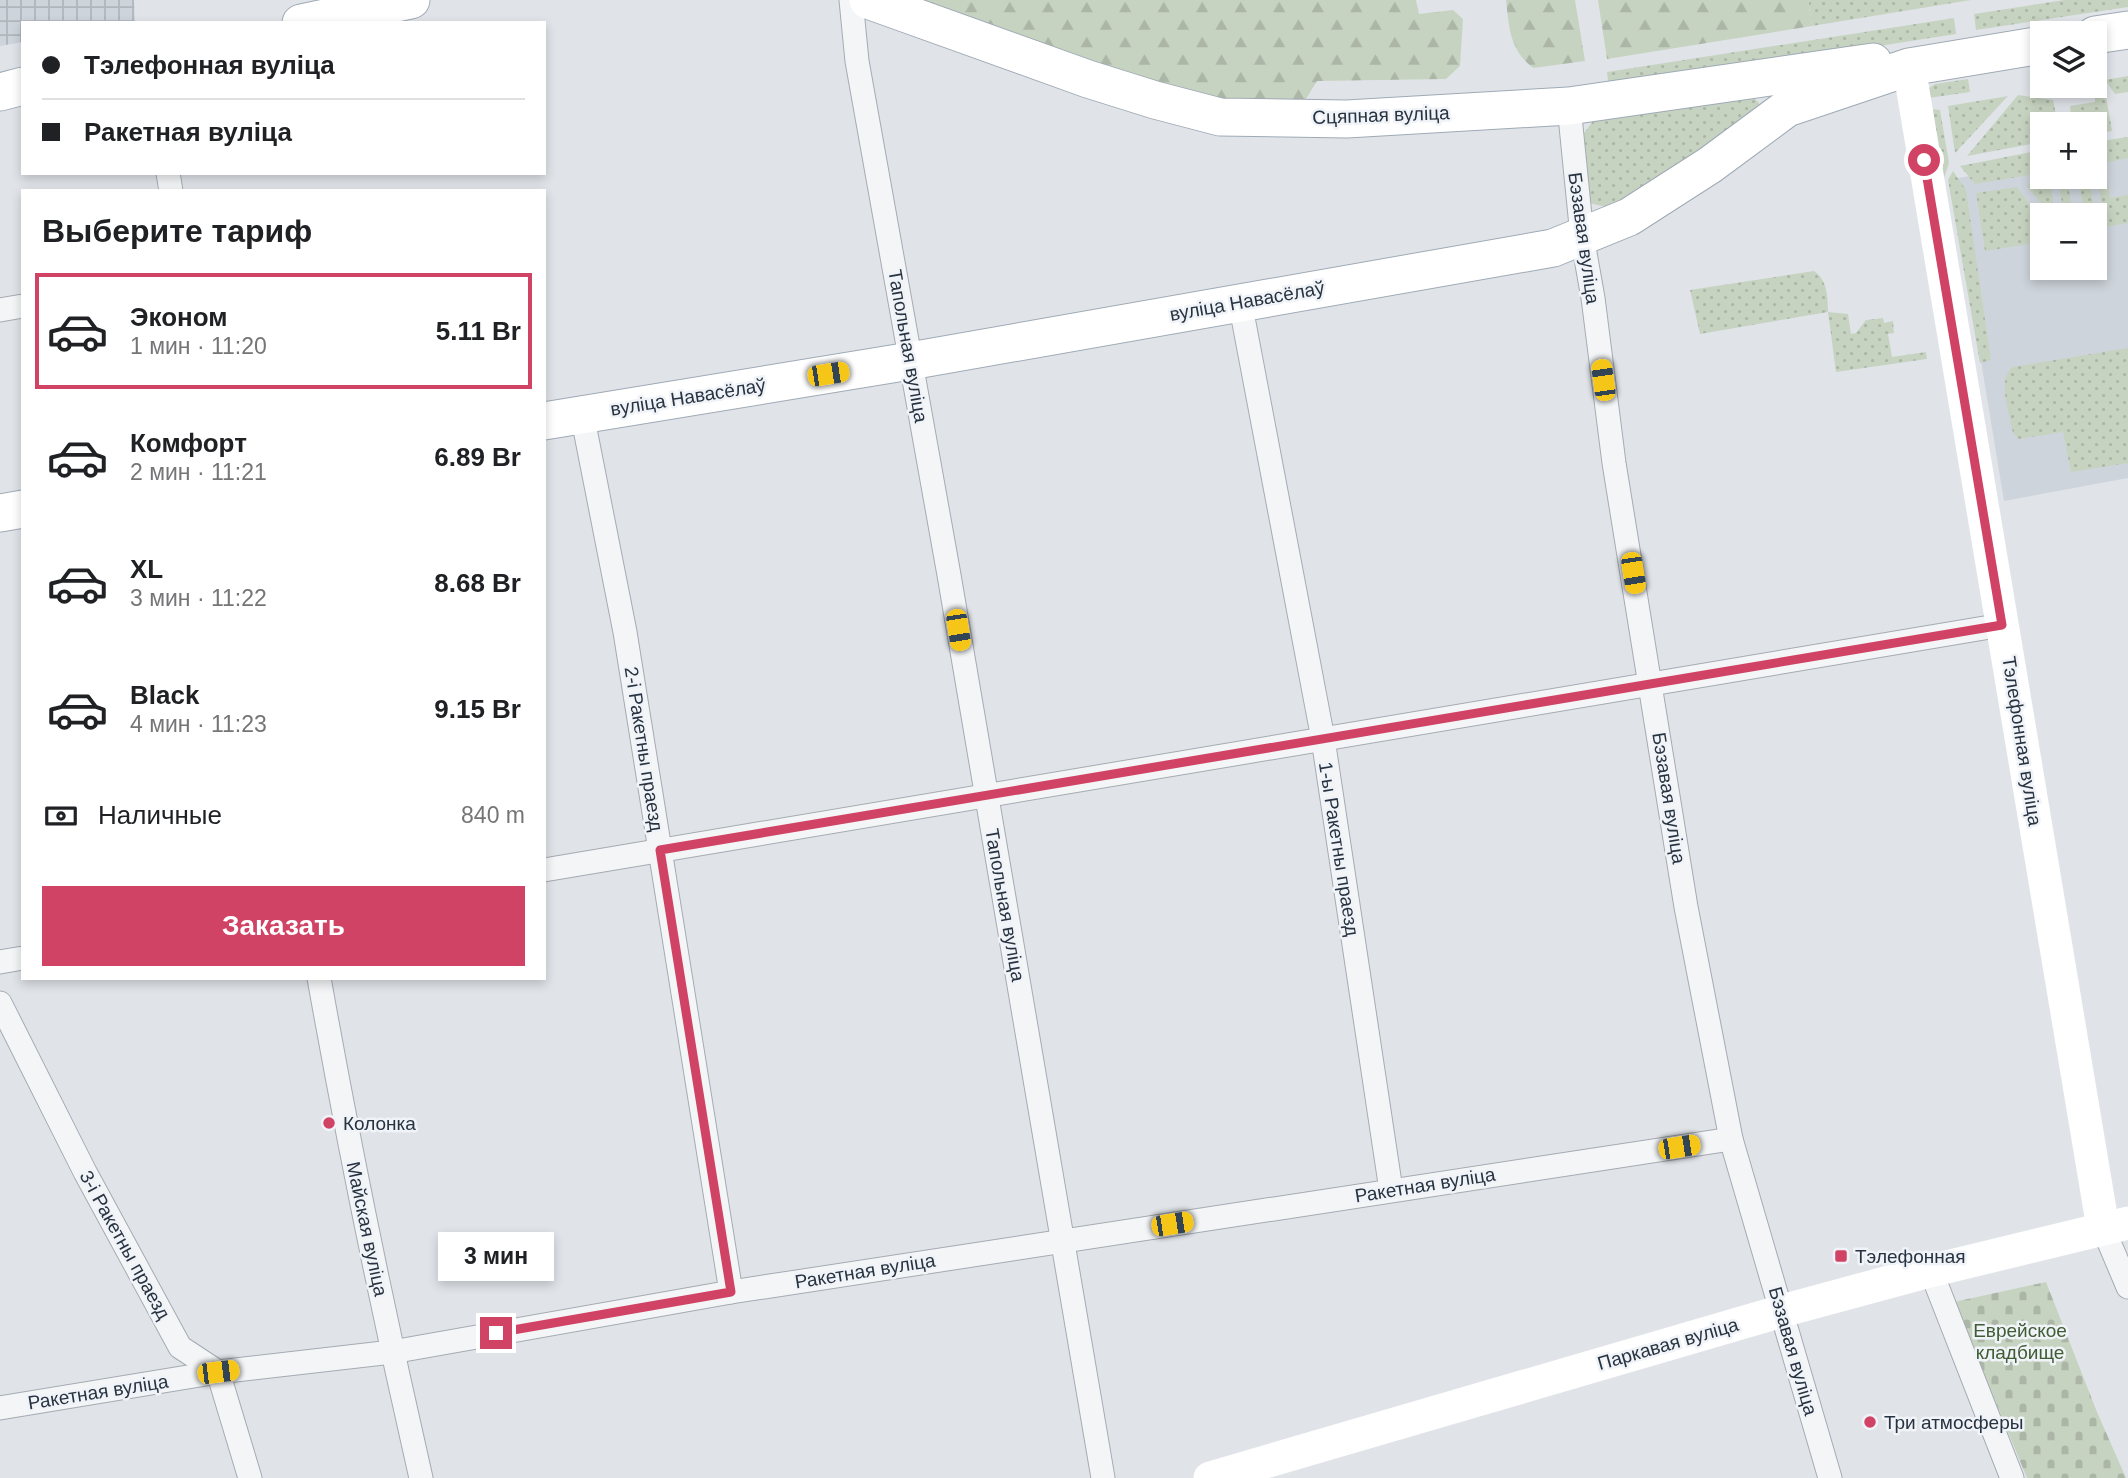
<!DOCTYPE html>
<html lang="ru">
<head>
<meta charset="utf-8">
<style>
  body { margin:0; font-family:Arial,sans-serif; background:#f6f6f6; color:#202124; height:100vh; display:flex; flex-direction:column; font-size:26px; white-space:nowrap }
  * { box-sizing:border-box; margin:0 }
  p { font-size:23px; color:#757577 }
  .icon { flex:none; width:38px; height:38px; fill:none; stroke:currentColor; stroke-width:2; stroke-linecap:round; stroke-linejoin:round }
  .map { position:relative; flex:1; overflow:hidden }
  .sheet { position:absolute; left:21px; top:189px; width:525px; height:791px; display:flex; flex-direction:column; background:#fff; border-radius:0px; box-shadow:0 4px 10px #0003 }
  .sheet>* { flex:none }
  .guide { position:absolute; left:21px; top:21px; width:525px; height:154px; border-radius:0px; box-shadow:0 4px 10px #0003; display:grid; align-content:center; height:154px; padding:0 21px; background:#fff }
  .fabs { position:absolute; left:2030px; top:21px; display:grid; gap:14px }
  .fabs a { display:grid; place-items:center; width:77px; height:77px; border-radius:0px; background:#fff; box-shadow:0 4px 10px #0003; font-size:35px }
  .end { position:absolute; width:32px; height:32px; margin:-16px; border:9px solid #d14365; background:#fff; box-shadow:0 0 0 4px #fff }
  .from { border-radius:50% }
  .bubble { position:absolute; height:49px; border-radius:0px; background:#fff; box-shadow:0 4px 10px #0003; font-size:23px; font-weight:600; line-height:49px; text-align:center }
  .car { position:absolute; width:21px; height:42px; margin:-21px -10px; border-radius:9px; box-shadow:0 0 5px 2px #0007; background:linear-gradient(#f5c518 24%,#345 0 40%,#f5c518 0 76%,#345 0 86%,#f5c518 0) }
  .guide b { display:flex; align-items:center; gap:24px; height:66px; font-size:26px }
  .guide b+b { border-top:2px solid #e0e0e0 }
  .guide i { width:18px; height:18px; background:#202124 }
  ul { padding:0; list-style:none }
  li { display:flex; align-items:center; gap:21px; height:116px; margin:0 14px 10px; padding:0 7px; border:4px solid transparent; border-radius:0px }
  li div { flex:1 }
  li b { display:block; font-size:26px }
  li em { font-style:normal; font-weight:600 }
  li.selected { border-color:#d14365 }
  li>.icon { width:63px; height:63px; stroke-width:1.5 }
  h2 { padding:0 21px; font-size:32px; line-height:84px }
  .pay { display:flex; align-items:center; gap:18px; height:77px; padding:0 21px; font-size:26px }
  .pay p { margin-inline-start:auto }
  .primary-button { display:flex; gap:14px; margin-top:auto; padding:14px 21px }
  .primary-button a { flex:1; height:80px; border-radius:0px; background:#d14365; color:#fff; font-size:28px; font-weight:600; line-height:80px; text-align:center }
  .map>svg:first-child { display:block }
  .built { fill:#ced4db; fill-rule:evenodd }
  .industrial { fill:url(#industrial-grid) }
  .grass { fill:url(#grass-dots) }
  .forest { fill:url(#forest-firs) }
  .cemetery { fill:url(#cemetery-stones) }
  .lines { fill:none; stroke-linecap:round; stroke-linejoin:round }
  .street-casing { stroke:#a5abb3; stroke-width:25 }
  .primary-casing { stroke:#9faab5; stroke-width:39 }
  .street { stroke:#f3f5f7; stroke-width:23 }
  .secondary { stroke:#fff; stroke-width:33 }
  .primary { stroke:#fff; stroke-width:37 }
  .route { stroke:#d14365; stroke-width:9 }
  .poi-dot { fill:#d14365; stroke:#f0f3f7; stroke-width:2.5 }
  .labels { text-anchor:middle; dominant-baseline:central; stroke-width:5; stroke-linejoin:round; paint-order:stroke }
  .street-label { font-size:19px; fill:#283341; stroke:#f0f3f7 }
  .poi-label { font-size:19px; fill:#283341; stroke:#f0f3f7; text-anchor:start }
  .park-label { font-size:19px; fill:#405d35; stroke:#f0f3f7 }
</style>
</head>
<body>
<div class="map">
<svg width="2128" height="1478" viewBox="0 0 2128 1478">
  <defs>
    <pattern id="industrial-grid" width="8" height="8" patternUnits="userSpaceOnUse" patternTransform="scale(1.75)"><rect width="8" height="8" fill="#ced4db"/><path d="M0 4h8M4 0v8" fill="none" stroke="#b1b6bd"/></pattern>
    <pattern id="grass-dots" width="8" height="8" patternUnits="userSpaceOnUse" patternTransform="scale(1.75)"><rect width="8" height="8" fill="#c7d3c1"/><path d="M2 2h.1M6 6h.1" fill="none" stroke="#abb6a7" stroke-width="1.8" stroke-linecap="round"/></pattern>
    <pattern id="forest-firs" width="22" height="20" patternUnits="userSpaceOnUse" patternTransform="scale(1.75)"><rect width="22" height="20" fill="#c7d3c1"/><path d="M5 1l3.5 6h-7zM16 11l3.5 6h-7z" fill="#abb6a7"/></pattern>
    <pattern id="cemetery-stones" width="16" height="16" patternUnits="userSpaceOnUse" patternTransform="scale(1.75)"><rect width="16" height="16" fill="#c7d3c1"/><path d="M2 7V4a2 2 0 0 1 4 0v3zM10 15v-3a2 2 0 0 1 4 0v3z" fill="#abb6a7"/></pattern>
  </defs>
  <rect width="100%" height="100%" fill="#e0e4e9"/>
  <!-- built -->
  <path class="built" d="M2128 149V478L2004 501 1953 191V179L2042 163V177H2095V154ZM2042 215H2095V268H2042Z"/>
  <!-- industrial -->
  <path class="industrial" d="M0 0H134L135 23H23V42L0 46Z"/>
  <!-- grass -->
  <g class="grass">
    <path d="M1808 0H1971L1812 26Z"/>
    <path d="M2064 0H2128V7L1976 30 1974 14Z"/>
    <path d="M1954 18 1956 34 1609 88 1607 72Z"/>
    <path d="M2128 76V92L2115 94 2105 80Z"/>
    <path d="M1968 79 1970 92 1929 98V88L1935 84Z"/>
    <path d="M2095 89 2106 96 2112 131 2095 134V124H2072L2070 106 2095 102Z"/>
    <path d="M2018 95 2053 100 2058 124H2042V142L1967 156Z"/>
    <path d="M2008 96 1955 153 1948 106Z"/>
    <path d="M1753 97 1759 103V109L1621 204 1612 208 1588 203 1582 136 1593 121 1608 115Z"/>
    <path d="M1930 109 1940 110 1949 163 1944 178Z"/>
    <path d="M2128 137V158L2105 163 2110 198 2128 195V223L2105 227 2095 162V142Z"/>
    <path d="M2042 150V173L1975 184 1960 166Z"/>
    <path d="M1953 171 1966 190 1991 360 1980 363 1948 180Z"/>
    <path d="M2078 177H2089L2097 225H2095V215H2085Z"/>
    <path d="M2067 178 2073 215H2064L2058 179Z"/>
    <path d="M2050 180 2055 215H2051L2026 185Z"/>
    <path d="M2017 187 2042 221V242L1985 251 1976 193Z"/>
    <path d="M1814 271C1827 279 1828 298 1828 312L1848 314 1851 334 1856 333 1866 320 1883 318 1884 323 1893 321 1894 333 1888 334 1892 357 1926 352 1927 359 1836 372 1828 312 1700 334 1690 290Z"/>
    <path d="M2128 348V463L2071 472 2063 432 2019 439 2013 433C2010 414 1996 380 2013 367Z"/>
  </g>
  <!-- forest -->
  <g class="forest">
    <path d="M892 0H1416L1419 14 1453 10 1463 19 1460 66 1446 79 1317 81 1301 107 1204 102Z"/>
    <path d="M1506 0H1575L1585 61 1533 68C1510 50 1509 28 1506 0Z"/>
    <path d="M1598 0H1808L1812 26 1607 59Z"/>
  </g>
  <!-- cemetery -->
  <path class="cemetery" d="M2046 1282 2097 1412 2126 1478H2027L1954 1302Z"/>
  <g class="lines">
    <defs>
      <g id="street">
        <path d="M851 0 857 61 949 575 1103 1478"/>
        <path d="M1569 106 1582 236 1593 298 1614 463 1686 907 1731 1139 1830 1478"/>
        <path d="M168 173 171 191"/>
        <path d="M1240 302 1323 739 1391 1190"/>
        <path d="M0 310 23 306"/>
        <path d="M582 414 625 632 731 1292"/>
        <path d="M544 870 2002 625"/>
        <path d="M0 962 23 958"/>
        <path d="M319 978C349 1146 383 1312 421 1478"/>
        <path d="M0 1003 85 1172 180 1347 218 1372 250 1478"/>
        <path d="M2103 1228 2128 1287"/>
        <path d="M1931 1271 2012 1478"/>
        <path d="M0 1408 218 1372 392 1352 731 1292 1731 1139"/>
      </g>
      <g id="primary">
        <path d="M868 0 1088 79 1155 100 1220 117 1347 119 1569 106 1873 62"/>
        <path d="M301 23 411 0"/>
        <path d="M2095 35 2128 30"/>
        <path d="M0 92 23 86"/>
        <path d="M544 421 910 361 1553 248 1629 217 1710 165 1787 108 1909 67 2042 45"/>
        <path d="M0 513 23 509"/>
      </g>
    </defs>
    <!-- street casing -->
    <use href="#street" class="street-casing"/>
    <!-- primary casing -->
    <use href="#primary" class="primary-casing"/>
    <!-- street -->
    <use href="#street" class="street"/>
    <!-- secondary -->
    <g class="secondary">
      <path d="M1909 67 2103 1228"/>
      <path d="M1210 1478 1782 1311 1922 1273 2128 1223"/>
    </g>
    <!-- primary -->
    <use href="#primary" class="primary"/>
  </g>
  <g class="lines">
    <!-- route -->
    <path class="route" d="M496 1333 731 1292 660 850 2002 625 1924 160"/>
  </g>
  <!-- markers -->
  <g class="poi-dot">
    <circle cx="329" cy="1123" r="7"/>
    <rect x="1834" y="1249" width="14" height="14" rx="3.5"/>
    <circle cx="1870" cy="1422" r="7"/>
  </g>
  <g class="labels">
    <!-- street labels -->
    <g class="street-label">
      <text transform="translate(1381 115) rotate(-2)">Сцяпная вуліца</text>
      <text transform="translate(1584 238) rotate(82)">Бэзавая вуліца</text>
      <text transform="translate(1247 301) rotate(-10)">вуліца Навасёлаў</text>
      <text transform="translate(908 346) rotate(80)">Тапольная вуліца</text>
      <text transform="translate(688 397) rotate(-9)">вуліца Навасёлаў</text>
      <text transform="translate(2022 741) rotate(81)">Тэлефонная вуліца</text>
      <text transform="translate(644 749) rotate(81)">2-і Ракетны праезд</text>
      <text transform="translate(1669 798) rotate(81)">Бэзавая вуліца</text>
      <text transform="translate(1339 849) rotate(81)">1-ы Ракетны праезд</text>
      <text transform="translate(1005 905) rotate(80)">Тапольная вуліца</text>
      <text transform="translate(1425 1185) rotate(-9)">Ракетная вуліца</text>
      <text transform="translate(367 1229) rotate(78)">Майская вуліца</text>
      <text transform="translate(125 1245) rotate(61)">3-і Ракетны праезд</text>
      <text transform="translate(865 1271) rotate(-9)">Ракетная вуліца</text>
      <text transform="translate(1668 1344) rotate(-16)">Паркавая вуліца</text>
      <text transform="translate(1793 1351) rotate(74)">Бэзавая вуліца</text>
      <text transform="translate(98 1392) rotate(-9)">Ракетная вуліца</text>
    </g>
    <!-- poi labels -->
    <g class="poi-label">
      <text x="343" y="1123">Колонка</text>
      <text x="1855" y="1256">Тэлефонная</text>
      <text x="1884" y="1422">Три атмосферы</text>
    </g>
    <!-- park labels -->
    <g class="park-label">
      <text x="2020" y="1330">Еврейское<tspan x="2020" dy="22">кладбище</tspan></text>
    </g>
  </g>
</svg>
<div class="fabs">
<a><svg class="icon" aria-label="layers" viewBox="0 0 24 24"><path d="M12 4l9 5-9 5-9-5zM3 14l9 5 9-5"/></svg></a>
<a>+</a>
<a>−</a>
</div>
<i class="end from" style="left:1924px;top:160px"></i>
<i class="end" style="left:496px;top:1333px"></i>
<div class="bubble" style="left:438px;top:1232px;width:116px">3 мин</div>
<i class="car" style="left:828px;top:374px;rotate:81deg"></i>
<i class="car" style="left:1603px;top:380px;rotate:352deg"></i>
<i class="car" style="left:1633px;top:573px;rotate:171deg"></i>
<i class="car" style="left:958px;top:630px;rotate:171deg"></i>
<i class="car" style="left:1679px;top:1147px;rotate:81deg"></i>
<i class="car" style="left:1172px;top:1224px;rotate:81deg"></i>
<i class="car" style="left:218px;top:1372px;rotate:83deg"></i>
<div class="guide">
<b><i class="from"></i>Тэлефонная вуліца</b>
<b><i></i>Ракетная вуліца</b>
</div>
<section class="sheet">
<h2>Выберите тариф</h2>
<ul>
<li class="selected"><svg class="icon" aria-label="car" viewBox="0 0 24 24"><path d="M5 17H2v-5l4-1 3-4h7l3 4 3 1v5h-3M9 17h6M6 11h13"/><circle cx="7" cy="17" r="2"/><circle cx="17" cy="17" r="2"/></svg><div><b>Эконом</b><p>1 мин · 11:20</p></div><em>5.11 Br</em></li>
<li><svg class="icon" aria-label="car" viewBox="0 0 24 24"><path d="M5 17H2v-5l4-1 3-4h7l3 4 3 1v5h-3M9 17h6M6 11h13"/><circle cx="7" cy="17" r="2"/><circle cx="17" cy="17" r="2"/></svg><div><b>Комфорт</b><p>2 мин · 11:21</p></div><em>6.89 Br</em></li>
<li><svg class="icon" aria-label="car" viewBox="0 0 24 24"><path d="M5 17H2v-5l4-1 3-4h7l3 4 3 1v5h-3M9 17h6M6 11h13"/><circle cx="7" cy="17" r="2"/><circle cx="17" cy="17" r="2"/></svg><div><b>XL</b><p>3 мин · 11:22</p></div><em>8.68 Br</em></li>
<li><svg class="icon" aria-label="car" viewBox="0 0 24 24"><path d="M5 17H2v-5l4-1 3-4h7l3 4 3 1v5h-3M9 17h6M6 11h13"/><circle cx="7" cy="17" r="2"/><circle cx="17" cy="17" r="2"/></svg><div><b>Black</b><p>4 мин · 11:23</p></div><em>9.15 Br</em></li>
</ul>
<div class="pay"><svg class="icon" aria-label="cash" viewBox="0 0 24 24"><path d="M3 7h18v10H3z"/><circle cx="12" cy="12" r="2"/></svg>Наличные<p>840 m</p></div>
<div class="primary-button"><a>Заказать</a></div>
</section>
</div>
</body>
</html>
